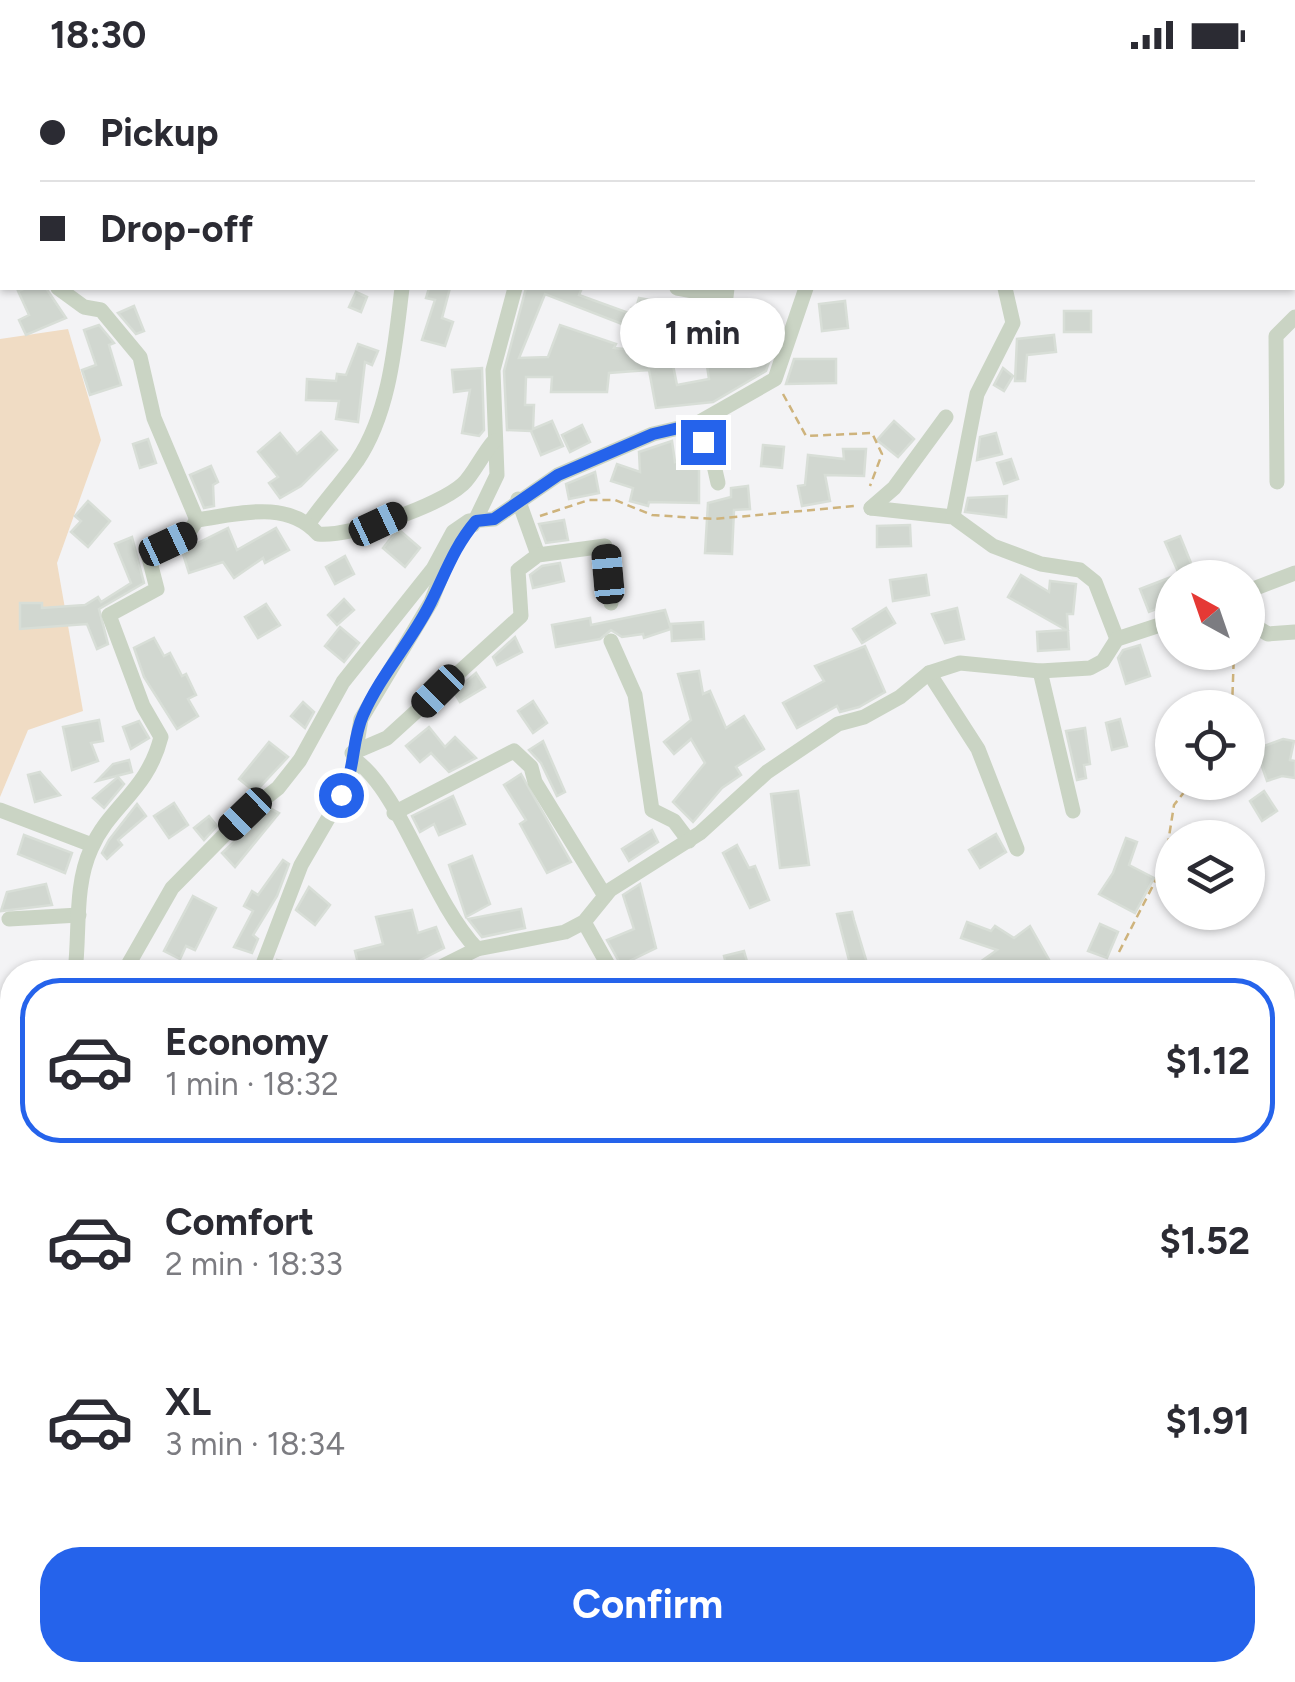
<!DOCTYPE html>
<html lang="en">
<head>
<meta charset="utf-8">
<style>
  body { margin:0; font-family:Figtree,sans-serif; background:#f2f2f3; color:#2b2b33; height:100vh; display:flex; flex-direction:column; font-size:38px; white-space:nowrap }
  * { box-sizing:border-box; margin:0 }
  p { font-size:32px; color:#7c7c81 }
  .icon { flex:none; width:55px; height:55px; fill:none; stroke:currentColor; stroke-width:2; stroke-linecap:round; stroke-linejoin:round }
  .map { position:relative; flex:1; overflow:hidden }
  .panel { position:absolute; left:0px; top:890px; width:1295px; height:722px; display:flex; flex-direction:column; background:#fff; border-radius:40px 40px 0 0; box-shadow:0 2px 8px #0004 }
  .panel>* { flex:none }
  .guide { position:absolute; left:0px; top:0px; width:1295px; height:220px; box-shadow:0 2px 8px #0004; display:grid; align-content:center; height:220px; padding:0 40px; background:#fff }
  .needle { width:65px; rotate:320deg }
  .fabs { position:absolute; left:1155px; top:490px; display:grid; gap:20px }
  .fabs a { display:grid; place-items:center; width:110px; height:110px; border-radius:50%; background:#fff; box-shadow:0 2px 8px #0004; font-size:50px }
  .end { position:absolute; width:45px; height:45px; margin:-22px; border:12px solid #2563eb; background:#fff; box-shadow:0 0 0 5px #fff }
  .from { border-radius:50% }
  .bubble { position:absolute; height:70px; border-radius:35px; background:#fff; box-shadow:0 2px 8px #0004; font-size:32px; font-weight:700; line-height:70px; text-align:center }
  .car { position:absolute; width:30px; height:60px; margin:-30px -15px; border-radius:12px; box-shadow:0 0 8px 2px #0007; background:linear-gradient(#222 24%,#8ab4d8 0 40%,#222 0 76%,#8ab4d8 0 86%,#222 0) }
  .guide b { display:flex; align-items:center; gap:35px; height:95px; font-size:38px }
  .guide b+b { border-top:2px solid #e1e1e2 }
  .guide i { width:25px; height:25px; background:#2b2b33 }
  ul { padding:18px 0 0; list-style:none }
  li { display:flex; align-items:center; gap:30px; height:165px; margin:0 20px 15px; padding:0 20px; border:5px solid transparent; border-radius:40px }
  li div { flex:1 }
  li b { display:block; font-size:38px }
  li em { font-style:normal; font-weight:700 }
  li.selected { border-color:#2563eb }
  li>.icon { width:90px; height:90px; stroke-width:1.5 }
  .button { display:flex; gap:20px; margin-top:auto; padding:20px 40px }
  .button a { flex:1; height:115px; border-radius:40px; background:#2563eb; color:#fff; font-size:40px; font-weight:700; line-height:115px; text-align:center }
  .status { display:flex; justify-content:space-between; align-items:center; height:70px; padding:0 50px; background:#fff; direction:ltr }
  .status svg { height:28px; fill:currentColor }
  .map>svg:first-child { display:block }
  .green { fill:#f0dcc4 }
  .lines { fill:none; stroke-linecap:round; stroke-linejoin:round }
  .river { stroke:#caec92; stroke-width:28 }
  .building { fill:#d1d7d0; stroke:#d8ded7; stroke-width:2.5 }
  .path { stroke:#ceb37c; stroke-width:2.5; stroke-dasharray:8 5; stroke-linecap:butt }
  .minor { stroke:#cad4c4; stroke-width:15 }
  .route { stroke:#2563eb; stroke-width:12 }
</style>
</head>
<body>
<div class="status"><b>18:30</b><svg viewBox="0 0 49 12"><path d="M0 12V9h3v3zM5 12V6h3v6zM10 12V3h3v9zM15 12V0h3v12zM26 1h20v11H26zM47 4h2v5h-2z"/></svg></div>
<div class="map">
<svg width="1295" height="1612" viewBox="0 0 1295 1612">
  <rect width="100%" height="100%" fill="#f3f3f5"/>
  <!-- green -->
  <g class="green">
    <path d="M68 259 101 370 57 493 83 641 28 660 0 727V269Z"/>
    <path d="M12 982V1381L0 1376V987Z"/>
  </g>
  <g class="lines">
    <!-- river -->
    <g class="river">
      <path d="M0 1170 9 1154 12 1117"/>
      <path d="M1282 1207 1295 1196"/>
    </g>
  </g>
  <!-- building -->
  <g class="building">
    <path d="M26 218H46L66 248 26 265 19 250 29 245 18 221Z"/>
    <path d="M429 218H450L442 248 453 252 445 276 422 270 435 230 426 228Z"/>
    <path d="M526 218H582L579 225 634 245 632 238H636L639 228 655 231 648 255 634 246 627 256 545 224 519 288 548 287 560 255 616 274 614 278 634 280 636 276 677 271 680 289 672 290 677 315 709 309 707 296 737 291 745 281 770 289 766 301 713 332 656 338 649 300 609 303 607 322H551L552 307H526L525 335H534L533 359 552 351 563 376 541 385 531 361 507 360 504 301Z"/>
    <path d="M356 222 367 227 361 242 349 237Z"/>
    <path d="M845 231 848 258 822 261 819 234Z"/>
    <path d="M134 236 144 261 136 264 118 243Z"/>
    <path d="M700 239 713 242 710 278 687 269 691 245 698 247Z"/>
    <rect x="1064" y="241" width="27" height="21"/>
    <path d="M99 255 114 273 109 275 121 315 90 325 82 300 96 295 84 260Z"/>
    <path d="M1054 265 1056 282 1027 285 1025 311H1015L1017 269Z"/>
    <path d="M358 274 378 281 372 295 365 292 358 352 336 349 339 331 306 330 307 309 336 311 337 304 346 305Z"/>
    <path d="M794 289H836V313L786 314Z"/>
    <path d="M482 298 484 360 479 366 462 363 470 320 454 322 452 300Z"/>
    <path d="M1003 298 1013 306 1004 321 994 315Z"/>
    <path d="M894 351 914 369 898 387 877 370Z"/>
    <path d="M582 355 590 372 570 382 562 365Z"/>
    <path d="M321 362 337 380 301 416 280 428 269 413 278 407 258 382 280 363 297 384Z"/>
    <path d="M996 363 1002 384 977 390 980 367Z"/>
    <path d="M148 369 156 393 140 398 133 374Z"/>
    <path d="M672 371 675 392 697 383 699 387V433L649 432 648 436 630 431 633 418 611 411 617 394 640 402 639 382Z"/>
    <path d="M763 375 784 377 782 398 761 396Z"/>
    <path d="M843 379H866L864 406 825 405 830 431 802 436 798 416 805 415 808 385 844 389Z"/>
    <path d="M1011 389 1018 409 1004 414 997 393Z"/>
    <path d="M211 396 218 412 213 415 214 436 204 438 190 405Z"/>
    <path d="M595 402 599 423 569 429 566 414Z"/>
    <path d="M748 416 750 439 734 440 732 484 705 483 708 433 731 427V418Z"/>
    <path d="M1007 426 1006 447 965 442 968 428Z"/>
    <path d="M88 431 110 451 88 477 71 462 81 451 75 446Z"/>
    <path d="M564 450 568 470 546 473 539 454Z"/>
    <path d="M910 455 911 476 877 477V456Z"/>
    <path d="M228 458 237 480 276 458 289 480 265 493 263 488 234 508 223 492 189 503 182 481Z"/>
    <path d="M398 459 420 478 405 497 383 478Z"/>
    <path d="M1180 466 1193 498 1205 492 1211 508H1172V533L1149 542 1140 519 1179 504 1165 472Z"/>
    <path d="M132 467 144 513 99 539 108 574 97 579 87 554 20 559V533H42V538L85 535 98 527 101 532 131 513 115 474Z"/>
    <path d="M345 486 354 504 335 514 326 497Z"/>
    <path d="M560 493 564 511 533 518 530 505 542 496Z"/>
    <path d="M926 505 929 525 893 531 890 510Z"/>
    <path d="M1021 505 1049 522 1050 511 1076 514 1073 544H1067L1069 579 1038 581 1037 562 1066 560 1008 527Z"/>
    <path d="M344 529 354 540 337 555 328 545Z"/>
    <path d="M266 534 280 555 258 568 245 547Z"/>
    <path d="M886 538 895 553 862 573 853 559Z"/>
    <path d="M957 538 964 569 945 573 932 544Z"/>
    <path d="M665 540 671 559 644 568 643 564 622 567 611 560 600 569 556 577 552 555 590 548 591 555Z"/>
    <path d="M703 552 704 569 672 571 671 554Z"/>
    <path d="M340 557 359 573 344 592 325 576Z"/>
    <path d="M515 567 522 582 497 595 493 587Z"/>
    <path d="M154 568 164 586 170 583 182 606 186 604 196 625 188 629 198 646 177 659 144 607 134 578Z"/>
    <path d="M1140 575 1150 606 1126 614 1118 588 1123 580Z"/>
    <path d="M865 576 885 622 859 637 840 642 837 636 797 658 783 633 824 611 815 596Z"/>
    <path d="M699 601 703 624 710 621 726 658 744 646 764 679 736 697 741 705 722 718 693 752 673 732 705 693 691 669 674 684 664 672 691 650 678 604Z"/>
    <path d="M476 603 485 617 460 632 454 622Z"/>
    <path d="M533 631 547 653 533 663 518 641Z"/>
    <path d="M303 632 314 642 305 658 291 646Z"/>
    <path d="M1120 649 1127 676 1112 680 1106 653Z"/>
    <path d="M99 650 103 671 91 673 98 691 72 700 63 657Z"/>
    <path d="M139 651 149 668 131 679 123 657Z"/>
    <path d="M429 657 445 677 455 667 476 688 449 702 431 683 420 692 406 676Z"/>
    <path d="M1085 658 1090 694 1084 695 1086 708 1077 710 1066 661Z"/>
    <path d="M1283 669 1294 671 1290 690 1295 691V708L1282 706 1267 711 1256 679Z"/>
    <path d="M543 671 565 722 557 726 541 693 529 680Z"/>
    <path d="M269 672 288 687 255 722 239 709Z"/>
    <path d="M129 690 132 702 97 711 113 694Z"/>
    <path d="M40 702 60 725 35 732 28 705Z"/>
    <path d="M521 704 571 792 547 803 520 754 526 750 504 715Z"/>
    <path d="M118 707 124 714 104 738 93 728Z"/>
    <path d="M798 721 809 795 780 798 771 724Z"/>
    <path d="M1264 721 1277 741 1262 751 1250 731Z"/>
    <path d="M453 726 465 754 439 765 434 754 420 762 412 746Z"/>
    <path d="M174 733 188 755 169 768 154 746Z"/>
    <path d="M137 734 146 746 118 770 122 775 107 789 102 783 109 770Z"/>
    <path d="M270 738 279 743 235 797 222 783Z"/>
    <path d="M209 746 217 756 204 770 194 758Z"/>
    <path d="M1213 753 1218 768H1178V766Z"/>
    <path d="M652 760 658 772 629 791 622 779Z"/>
    <path d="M996 764 1006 782 980 798 969 780Z"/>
    <path d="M24 765 72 783 65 803 18 784Z"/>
    <path d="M1126 768 1137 772 1129 795 1154 808 1135 843 1099 824 1113 803Z"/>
    <path d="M737 775 749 798 755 796 769 830 750 838 723 783Z"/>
    <path d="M472 786 490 834 466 847 449 795Z"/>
    <path d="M283 790 289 794 277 826 253 865 258 869 252 883 234 877 253 841 244 836 252 821 258 825Z"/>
    <path d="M46 814 52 835 1 841 7 822Z"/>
    <path d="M640 814 656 878 621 895 607 870 634 859 623 825Z"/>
    <path d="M309 817 330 835 315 855 296 840Z"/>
    <path d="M193 826 216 838 195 880 186 876 180 889 164 881Z"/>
    <path d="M521 839 525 858 482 867 468 849Z"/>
    <path d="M412 840 418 863 436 857 444 878 397 902H360L355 881 383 874 376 847Z"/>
    <path d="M852 842 854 850 867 893 850 894 837 844Z"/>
    <path d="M1205 842H1236L1215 857Z"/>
    <path d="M967 852 991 861 995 856 1014 868 1030 856 1056 902H966L997 880 961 868Z"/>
    <path d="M1100 854 1118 862 1107 888 1088 881Z"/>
    <path d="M744 881 750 902H728L724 886Z"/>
    <path d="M277 890 309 896 308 902H272Z"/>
    <path d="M1016 1600H1057V1603L1021 1612Z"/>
  </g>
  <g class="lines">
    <!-- path -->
    <g class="path">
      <path d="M783 324 806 366 872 363 882 384 870 416"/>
      <path d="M540 446 589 430H615L652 445 714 449 855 436"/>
      <path d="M1232 638 1234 582"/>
      <path d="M1119 882 1165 792 1174 735 1192 712"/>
      <path d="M834 1600 838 1612"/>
    </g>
    <!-- minor -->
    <g class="minor">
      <path d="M986 0 988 2"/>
      <path d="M1101 0 1102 2"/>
      <path d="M331 2 333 0"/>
      <path d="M603 2 604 0"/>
      <path d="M967 2 971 0"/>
      <path d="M0 23 2 20"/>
      <path d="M0 51 2 53"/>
      <path d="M0 193 2 195"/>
      <path d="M58 218 84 237 101 240 140 287 154 348 197 450"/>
      <path d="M677 218 726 227 727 218"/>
      <path d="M696 354 713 391 718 413"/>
      <path d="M1277 412 1276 266 1295 247"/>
      <path d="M518 429 538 485"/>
      <path d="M871 438 953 447 993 476 1041 494 1080 500 1095 512 1117 569"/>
      <path d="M871 438 894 418 946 347"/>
      <path d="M953 447 977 324 1013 253 1005 218"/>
      <path d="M309 453C324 432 342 412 357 391 390 342 395 275 402 218"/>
      <path d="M473 455 497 405 493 300 515 218"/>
      <path d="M1248 521 1295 503"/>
      <path d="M1248 552 1268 564 1295 562"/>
      <path d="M611 571 635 625 652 740 674 751 689 771"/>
      <path d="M1040 601 1073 741"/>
      <path d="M929 603 978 679 1017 779"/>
      <path d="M352 683 387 668 521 546 518 500 538 485 605 476 611 533"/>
      <path d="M354 689C402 723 429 828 477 879L565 862 584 852 610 820 700 763 767 702 838 654 864 647 900 627 929 603 960 593 1040 601 1090 598 1103 591 1117 569 1172 551"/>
      <path d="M0 740 92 775"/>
      <path d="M394 743 514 681 531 697 535 712 605 826"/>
      <path d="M9 849 79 845"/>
      <path d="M584 852 612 902"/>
      <path d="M75 902C80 862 74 816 91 779 110 735 147 722 161 667L143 636 109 545 157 519 148 484 187 465 197 450C239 444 287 429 318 464 350 467 439 436 463 414 473 405 483 383 494 371"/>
      <path d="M124 902 172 818 245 744 278 718 300 690 343 612 433 499 453 462 469 451 494 449 558 405 653 364 696 354 775 309 806 218"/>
      <path d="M260 902 301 795 351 709 361 649 431 532 448 489"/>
      <path d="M431 902 477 879"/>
      <path d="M0 954 12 964"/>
      <path d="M0 1000 12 994"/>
      <path d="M0 1146 12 1148"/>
      <path d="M0 1331 12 1323"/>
      <path d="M1282 1403 1295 1400"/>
      <path d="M1075 1600 1086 1612"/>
      <path d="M237 1612 243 1600"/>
      <path d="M1119 1612 1151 1600"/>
    </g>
  </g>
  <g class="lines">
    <!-- route -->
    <path class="route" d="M341 725C356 700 351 672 363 645 381 604 412 571 431 532 446 502 454 477 476 451L494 449 558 405 653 364 696 354 703 372"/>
  </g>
</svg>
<div class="fabs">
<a><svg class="needle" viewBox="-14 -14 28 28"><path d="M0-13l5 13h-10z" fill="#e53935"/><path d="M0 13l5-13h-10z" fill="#7c7c81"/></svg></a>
<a><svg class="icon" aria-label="locate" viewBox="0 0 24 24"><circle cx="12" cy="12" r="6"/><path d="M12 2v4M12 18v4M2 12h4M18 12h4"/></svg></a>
<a><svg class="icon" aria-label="layers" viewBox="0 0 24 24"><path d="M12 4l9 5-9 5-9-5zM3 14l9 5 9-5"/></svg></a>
</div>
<i class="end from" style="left:341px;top:725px"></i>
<i class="end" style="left:703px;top:372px"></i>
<div class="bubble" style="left:620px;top:228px;width:165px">1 min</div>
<i class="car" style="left:378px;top:454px;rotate:65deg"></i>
<i class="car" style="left:168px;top:474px;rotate:65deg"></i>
<i class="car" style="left:608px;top:504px;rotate:355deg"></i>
<i class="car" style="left:438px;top:621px;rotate:225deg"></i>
<i class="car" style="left:245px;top:744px;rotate:226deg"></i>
<div class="guide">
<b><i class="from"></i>Pickup</b>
<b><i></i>Drop-off</b>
</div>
<section class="panel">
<ul>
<li class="selected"><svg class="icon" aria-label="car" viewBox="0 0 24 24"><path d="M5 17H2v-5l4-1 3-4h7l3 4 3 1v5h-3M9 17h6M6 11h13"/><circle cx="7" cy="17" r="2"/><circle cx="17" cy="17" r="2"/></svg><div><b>Economy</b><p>1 min · 18:32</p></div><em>$1.12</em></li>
<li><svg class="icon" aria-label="car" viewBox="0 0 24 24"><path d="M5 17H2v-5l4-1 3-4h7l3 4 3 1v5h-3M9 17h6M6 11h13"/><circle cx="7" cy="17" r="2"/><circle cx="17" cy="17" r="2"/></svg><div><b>Comfort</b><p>2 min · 18:33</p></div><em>$1.52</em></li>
<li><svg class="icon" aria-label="car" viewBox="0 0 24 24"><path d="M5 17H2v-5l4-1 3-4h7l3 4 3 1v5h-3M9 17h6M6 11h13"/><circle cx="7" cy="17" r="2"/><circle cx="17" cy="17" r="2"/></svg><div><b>XL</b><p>3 min · 18:34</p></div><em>$1.91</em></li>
</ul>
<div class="button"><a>Confirm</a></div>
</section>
</div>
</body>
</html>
